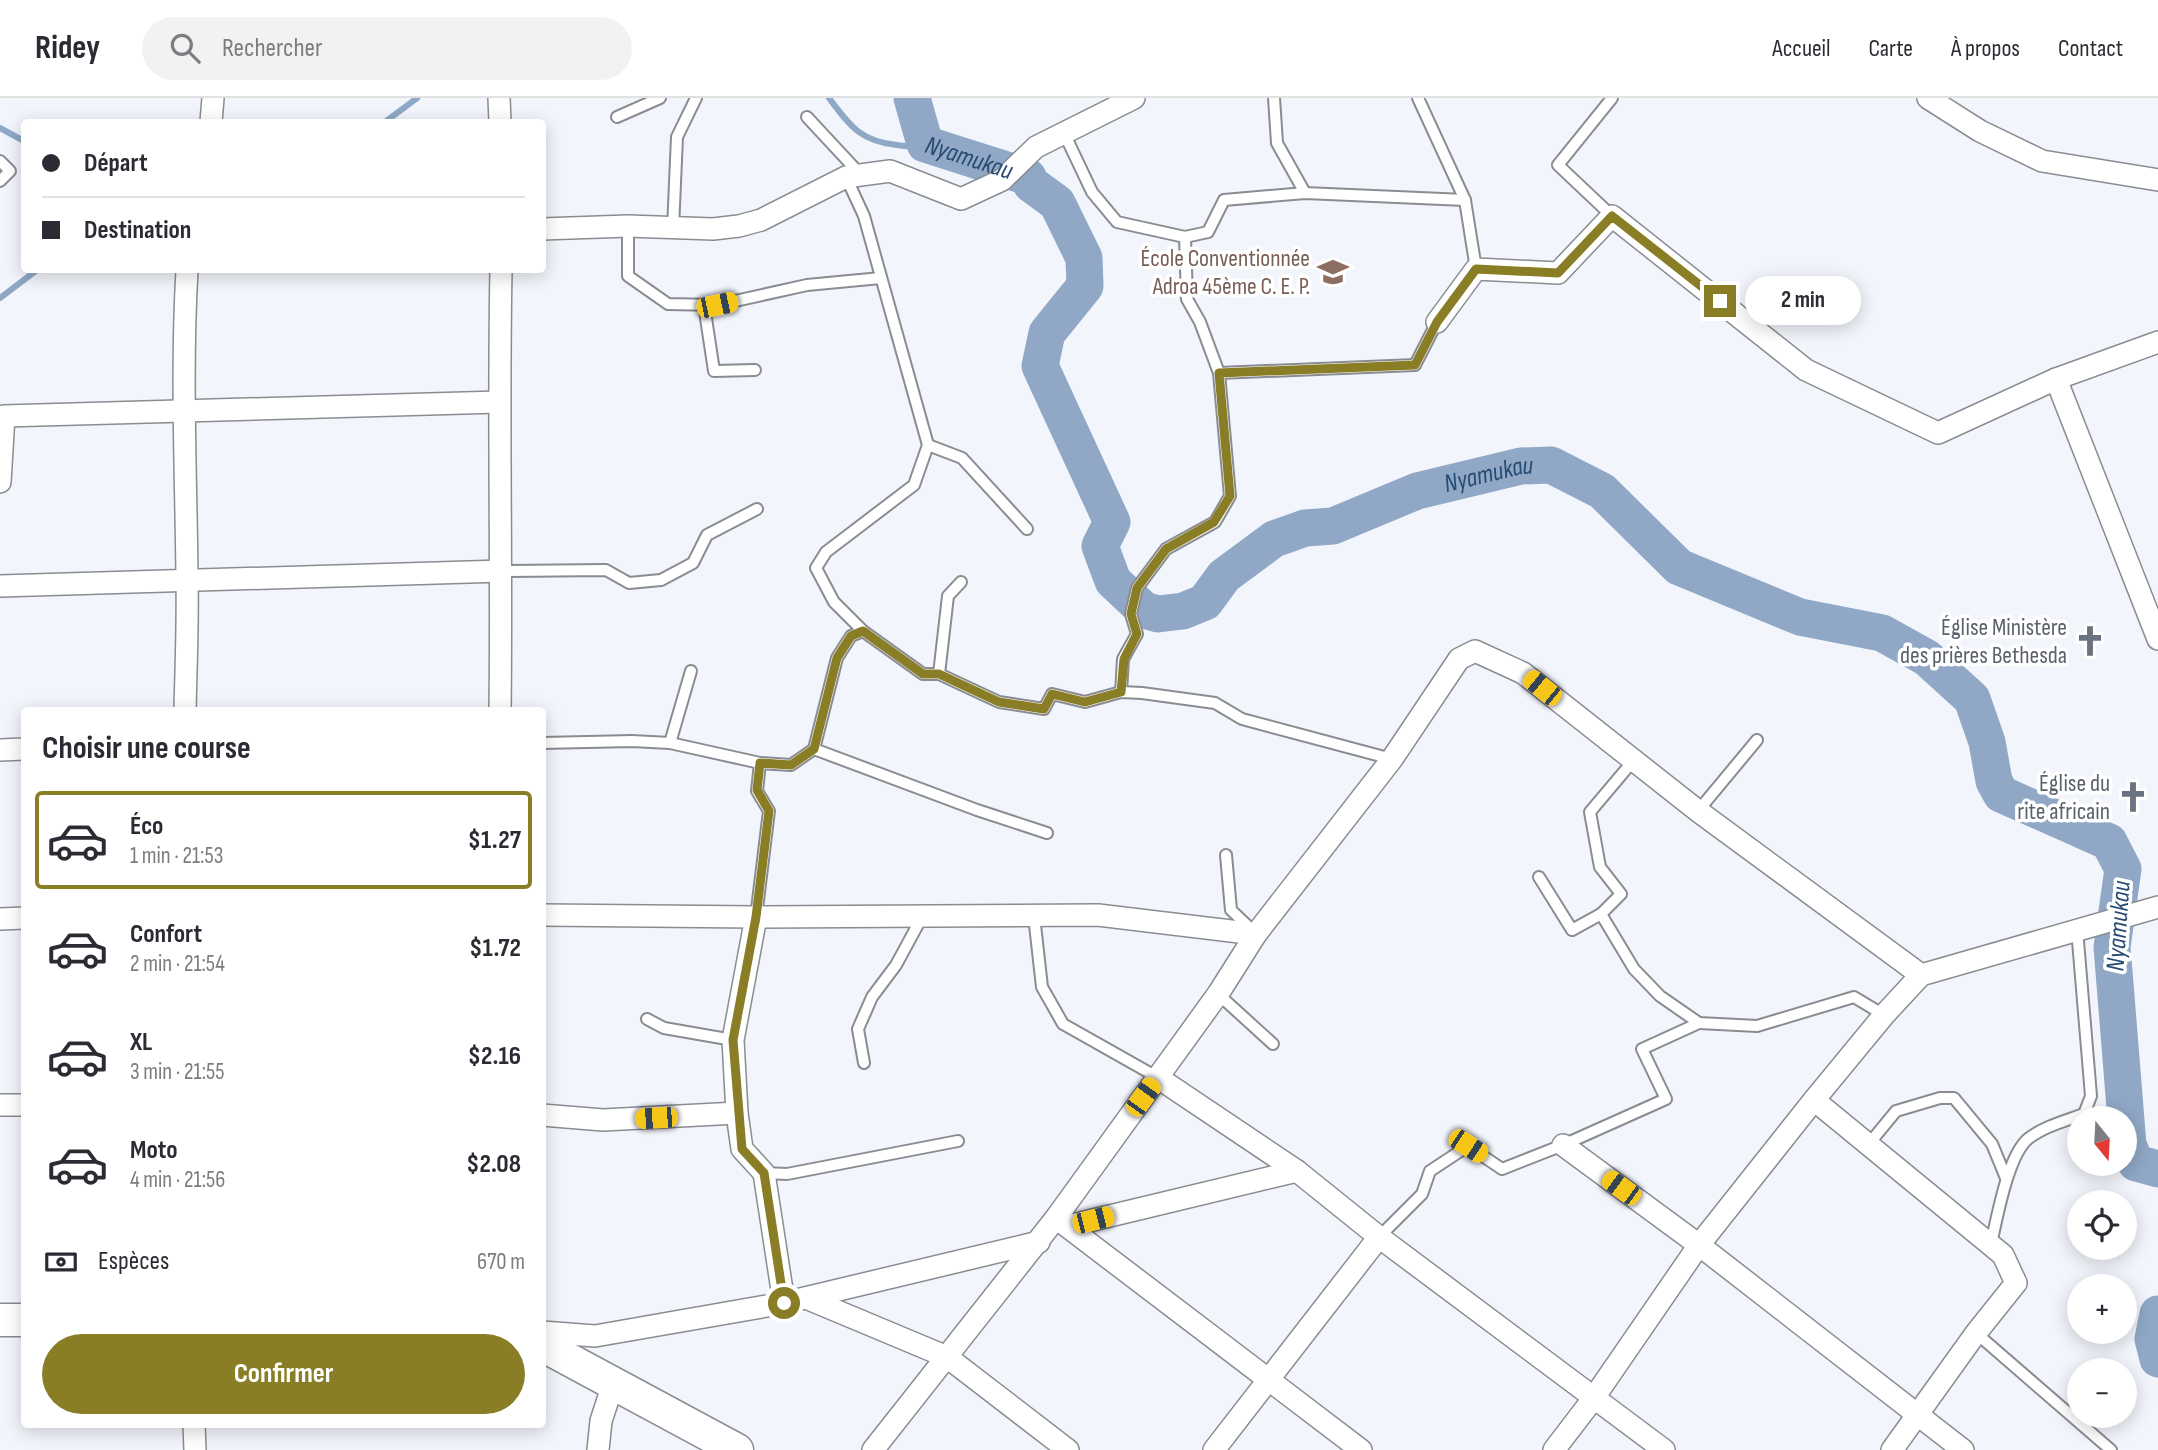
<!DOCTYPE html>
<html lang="fr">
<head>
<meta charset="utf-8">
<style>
  body { margin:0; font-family:"Sofia Sans Condensed",sans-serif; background:#f2f2f3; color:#2b2b33; height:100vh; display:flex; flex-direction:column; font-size:26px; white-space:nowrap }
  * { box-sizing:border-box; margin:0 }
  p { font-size:23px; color:#7c7c81 }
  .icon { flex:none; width:38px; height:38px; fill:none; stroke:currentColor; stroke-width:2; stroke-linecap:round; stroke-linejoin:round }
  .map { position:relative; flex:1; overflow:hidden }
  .panel { position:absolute; left:21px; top:609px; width:525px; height:721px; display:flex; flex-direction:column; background:#fff; border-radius:7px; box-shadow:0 4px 18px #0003 }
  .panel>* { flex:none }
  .hud { position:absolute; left:21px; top:21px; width:525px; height:154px; border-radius:7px; box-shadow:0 4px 18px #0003; display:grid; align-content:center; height:154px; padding:0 21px; background:#fff }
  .needle { width:46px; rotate:162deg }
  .tools { position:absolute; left:2067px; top:1008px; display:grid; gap:14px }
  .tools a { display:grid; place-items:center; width:70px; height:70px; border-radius:50%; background:#fff; box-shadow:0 4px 18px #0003; font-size:35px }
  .end { position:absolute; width:32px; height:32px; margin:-16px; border:9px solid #897e25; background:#fff; box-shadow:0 0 0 4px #fff }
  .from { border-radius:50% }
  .bubble { position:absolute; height:49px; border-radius:24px; background:#fff; box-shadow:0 4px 18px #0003; font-size:23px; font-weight:700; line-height:49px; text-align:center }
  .car { position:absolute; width:21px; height:42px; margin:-21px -10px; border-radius:9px; box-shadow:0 0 5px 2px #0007; background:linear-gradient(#f5c518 24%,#345 0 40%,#f5c518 0 76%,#345 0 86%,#f5c518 0) }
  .hud b { display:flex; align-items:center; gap:24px; height:66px; font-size:26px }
  .hud b+b { border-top:2px solid #e1e1e2 }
  .hud i { width:18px; height:18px; background:#2b2b33 }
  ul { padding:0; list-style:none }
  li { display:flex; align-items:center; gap:21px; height:98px; margin:0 14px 10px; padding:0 7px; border:4px solid transparent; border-radius:7px }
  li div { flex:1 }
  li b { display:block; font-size:26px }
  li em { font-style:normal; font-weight:700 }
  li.active { border-color:#897e25 }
  li>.icon { width:63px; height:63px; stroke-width:1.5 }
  h2 { padding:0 21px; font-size:32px; line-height:84px }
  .pay { display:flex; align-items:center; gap:18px; height:77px; padding:0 21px; font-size:26px }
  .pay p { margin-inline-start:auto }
  .cta { display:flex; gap:14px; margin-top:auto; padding:14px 21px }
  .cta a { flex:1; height:80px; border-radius:42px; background:#897e25; color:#fff; font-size:28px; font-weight:700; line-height:80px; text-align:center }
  header { display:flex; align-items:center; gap:42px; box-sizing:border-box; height:98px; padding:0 35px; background:#fff; border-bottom:2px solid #e1e1e2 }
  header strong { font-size:33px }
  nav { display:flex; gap:38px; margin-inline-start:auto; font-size:24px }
  .search { width:490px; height:63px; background:#f2f2f3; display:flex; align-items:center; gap:18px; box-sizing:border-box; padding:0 24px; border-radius:38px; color:#7c7c81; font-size:26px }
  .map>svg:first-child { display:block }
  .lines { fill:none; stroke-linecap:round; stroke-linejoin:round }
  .stream { stroke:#90a8c6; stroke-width:6 }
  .river { stroke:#90a8c6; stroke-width:37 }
  .lane-casing { stroke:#8a8c92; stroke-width:14 }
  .street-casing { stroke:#8a8c92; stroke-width:24 }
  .secondary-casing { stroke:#8a8c92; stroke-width:35 }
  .lane { stroke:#fff; stroke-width:10 }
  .street { stroke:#fff; stroke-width:21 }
  .secondary { stroke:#fff; stroke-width:32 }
  .route { stroke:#897e25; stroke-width:9 }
  .labels { text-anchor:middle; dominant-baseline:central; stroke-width:7; stroke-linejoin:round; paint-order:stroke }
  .education-label { font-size:24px; fill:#785e54; stroke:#fff; text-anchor:end }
  .worship-label { font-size:24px; fill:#5b616d; stroke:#fff; text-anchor:end }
  .water-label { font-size:26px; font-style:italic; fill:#274b73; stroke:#fff }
</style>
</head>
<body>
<header>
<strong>Ridey</strong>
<div class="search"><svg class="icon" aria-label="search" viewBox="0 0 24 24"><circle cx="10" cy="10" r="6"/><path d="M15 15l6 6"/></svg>Rechercher</div>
<nav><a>Accueil</a><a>Carte</a><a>À propos</a><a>Contact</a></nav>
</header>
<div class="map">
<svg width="2158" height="1352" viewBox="0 0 2158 1352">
  <rect width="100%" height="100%" fill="#f2f5fb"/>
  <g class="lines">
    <!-- stream -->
    <g class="stream">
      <path d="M829 0C850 28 860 43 897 47 906 48 916 50 925 46"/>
      <path d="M385 24 417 0"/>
      <path d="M0 30 24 43"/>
      <path d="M0 200 37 172"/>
    </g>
    <!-- river -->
    <g class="river">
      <path id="s1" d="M912 0 925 46 1028 79 1031 86 1057 105 1084 160 1085 188 1047 235 1040 268 1112 424 1100 448 1113 483 1144 512 1158 516 1183 513 1205 504 1224 478 1274 441 1305 430 1333 428 1417 393 1521 368 1551 367 1602 393 1679 469 1800 519 1882 535 1927 560 1972 601 1987 644 1994 683 2001 696 2109 744 2123 771 2112 849 2128 1047 2136 1065 2158 1071"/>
      <path d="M2158 1216 2153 1241 2158 1261"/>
    </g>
    <defs>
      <g id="lane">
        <path d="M1274 0 1277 45 1305 95"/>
        <path d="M1418 0 1465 102 1476 171"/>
        <path d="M617 19 660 0"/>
        <path d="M807 19 860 76"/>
        <path d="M1064 35 1092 94 1117 124 1185 139 1208 134 1224 102 1305 95 1465 102"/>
        <path d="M0 63 10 73 0 83"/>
        <path d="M846 79 864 118 928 347 914 387 826 454 816 470 834 504 863 533 923 576H939L999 604 1044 611 1052 596 1085 604 1121 594 1142 595 1215 605 1242 621 1392 661"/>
        <path d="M1612 118 1558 67 1612 0"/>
        <path d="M628 128V178L668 206 717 207 807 187 881 180"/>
        <path d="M673 131 677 39 696 0"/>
        <path d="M704 207 714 273 755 272"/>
        <path d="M1219 275 1415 267 1437 224"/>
        <path d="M928 347 962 360 1027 431"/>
        <path d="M502 473 606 472 629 485 661 482 693 465 707 437 757 411"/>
        <path d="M939 576 948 498 961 484"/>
        <path d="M1121 594 1123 561 1137 536 1131 516 1137 490 1166 451 1215 424 1230 398 1219 275 1200 224 1187 201 1185 139"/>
        <path d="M542 645 632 643 670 645 760 665 791 667 814 651 837 560 851 538 863 533"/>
        <path d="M670 645 691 573"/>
        <path d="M814 651 977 712 1047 735"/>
        <path d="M1698 713 1757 642"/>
        <path d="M1226 757 1231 812 1252 832"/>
        <path d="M1539 779 1572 832 1601 816 1634 871 1660 898 1699 925 1757 928 1854 899 1884 917"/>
        <path d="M1601 816 1621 796 1600 769 1590 714 1633 663"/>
        <path d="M1034 818 1042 889 1063 926 1157 979"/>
        <path d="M756 819 769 713 757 693 760 665"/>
        <path d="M1218 896 1273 946"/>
        <path d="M647 921 664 930 733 942"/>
        <path d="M864 965 858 931 872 899 896 867 922 819"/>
        <path d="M1868 1047 1896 1013 1940 1000H1954L1992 1046 2006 1080"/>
        <path d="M764 1075 787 1076 958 1043"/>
        <path d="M1379 1139 1422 1096 1430 1073 1468 1048 1502 1071 1563 1047 1666 1001 1642 951 1699 925"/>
        <path d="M1991 1146C1997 1120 2008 1056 2029 1040 2045 1028 2065 1023 2084 1016L2091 998 2077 831"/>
        <path d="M1976 1235 2111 1352"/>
      </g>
      <g id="street">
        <path d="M499 0 500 24"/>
        <path d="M1928 0 1980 33 2042 63 2158 82"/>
        <path d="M211 24 213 0"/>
        <path d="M542 131 628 128 713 131 739 128 761 122 846 79 890 73 961 101 1002 82 1036 49 1134 0"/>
        <path d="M1437 224 1476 171 1558 175 1612 118 1806 272 1938 335 2056 281 2158 244"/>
        <path d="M2056 281 2158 541"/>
        <path d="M0 384 4 318 499 304"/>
        <path d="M0 488 502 473"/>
        <path d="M185 612C186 568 188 524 187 480 186 377 181 274 187 172"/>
        <path d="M500 612C502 465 498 319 501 172"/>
        <path d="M0 652 24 651"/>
        <path d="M542 817 756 819 1098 817 1256 836"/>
        <path d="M756 819 733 942 737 1015 742 1051 764 1075 784 1205"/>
        <path d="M0 821 24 820"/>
        <path d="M1157 979 1297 1073 1379 1139 1664 1352"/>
        <path d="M1814 1002 2003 1157 2016 1185 1976 1235 1892 1352"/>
        <path d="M0 1007H24"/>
        <path d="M542 1017 603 1022 737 1015"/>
        <path d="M1563 1047 1699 1147 1963 1352"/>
        <path d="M1056 1120 1361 1352"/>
        <path d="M1068 1128 1297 1073"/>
        <path d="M806 1200 947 1259 1068 1352"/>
        <path d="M542 1234 595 1238 784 1205 1039 1144"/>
        <path d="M194 1326 195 1352"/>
        <path d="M598 1352 601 1323 613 1286"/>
        <path d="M873 1352 1056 1120 1218 896 1256 836 1392 661 1459 561 1475 553 1523 575 1698 713 1921 877"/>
        <path d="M1214 1352 1379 1139"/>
        <path d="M1554 1352 1593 1301 1699 1147 1814 1002 1884 917 1921 877 2158 809"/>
      </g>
      <g id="secondary">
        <path d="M0 1222H24"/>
        <path d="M542 1247 737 1352"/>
      </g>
    </defs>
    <!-- lane casing -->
    <use href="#lane" class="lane-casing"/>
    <!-- street casing -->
    <use href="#street" class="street-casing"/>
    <!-- secondary casing -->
    <use href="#secondary" class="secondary-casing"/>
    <!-- lane -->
    <use href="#lane" class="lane"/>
    <!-- street -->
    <use href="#street" class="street"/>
    <!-- secondary -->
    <use href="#secondary" class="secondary"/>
  </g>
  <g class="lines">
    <!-- route -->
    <path class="route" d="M784 1205 764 1075 742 1051 733 942 756 819 769 713 757 692 760 665 791 667 814 651 837 560 851 538 863 533 923 576H939L999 604 1044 611 1052 596 1085 604 1121 594 1124 561 1137 536 1131 516 1137 490 1166 451 1214 424 1230 398 1219 275 1415 267 1437 224 1476 171 1558 175 1612 118 1720 203"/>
  </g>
  <!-- icons -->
  <defs>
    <symbol id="school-bare" viewBox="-9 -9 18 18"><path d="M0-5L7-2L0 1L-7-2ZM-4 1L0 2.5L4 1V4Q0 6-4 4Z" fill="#8d6e63" stroke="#fff" stroke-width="2.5" paint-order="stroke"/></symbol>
    <symbol id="church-bare" viewBox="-9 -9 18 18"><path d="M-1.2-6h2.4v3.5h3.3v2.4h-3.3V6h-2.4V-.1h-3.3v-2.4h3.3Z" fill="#6b7280" stroke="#fff" stroke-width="2.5" paint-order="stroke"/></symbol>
  </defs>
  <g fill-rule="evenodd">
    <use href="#school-bare" x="1311" y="152" width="44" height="44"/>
    <use href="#church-bare" x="2068" y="521" width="44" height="44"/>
    <use href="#church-bare" x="2111" y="677" width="44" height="44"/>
  </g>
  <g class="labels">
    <!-- education labels -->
    <g class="education-label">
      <text x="1310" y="160">École Conventionnée<tspan x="1310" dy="28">Adroa 45ème C. E. P.</tspan></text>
    </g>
    <!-- worship labels -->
    <g class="worship-label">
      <text x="2067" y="529">Église Ministère<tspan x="2067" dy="28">des prières Bethesda</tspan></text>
      <text x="2110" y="685">Église du<tspan x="2110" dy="28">rite africain</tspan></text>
    </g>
    <!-- water labels -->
    <g class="water-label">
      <text stroke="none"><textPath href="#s1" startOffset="94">Nyamukau</textPath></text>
      <text stroke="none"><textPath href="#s1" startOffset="1041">Nyamukau</textPath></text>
      <text transform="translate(2119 828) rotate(-86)">Nyamukau</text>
    </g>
  </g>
</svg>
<div class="tools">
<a><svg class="needle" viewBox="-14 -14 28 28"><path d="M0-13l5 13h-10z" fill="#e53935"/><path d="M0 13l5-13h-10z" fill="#7c7c81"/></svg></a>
<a><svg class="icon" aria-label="locate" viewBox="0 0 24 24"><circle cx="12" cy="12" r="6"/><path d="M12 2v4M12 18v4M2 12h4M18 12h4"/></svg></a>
<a>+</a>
<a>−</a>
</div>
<i class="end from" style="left:784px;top:1205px"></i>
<i class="end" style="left:1720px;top:203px"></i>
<div class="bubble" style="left:1745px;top:178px;width:116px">2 min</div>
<i class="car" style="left:717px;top:207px;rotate:78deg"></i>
<i class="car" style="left:1542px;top:590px;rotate:309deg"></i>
<i class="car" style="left:1143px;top:999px;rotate:36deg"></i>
<i class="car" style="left:656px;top:1020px;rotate:267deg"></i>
<i class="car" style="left:1468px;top:1048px;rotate:123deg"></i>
<i class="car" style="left:1621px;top:1090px;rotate:306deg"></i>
<i class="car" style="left:1093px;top:1122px;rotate:76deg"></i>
<div class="hud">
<b><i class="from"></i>Départ</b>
<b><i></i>Destination</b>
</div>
<section class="panel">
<h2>Choisir une course</h2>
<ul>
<li class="active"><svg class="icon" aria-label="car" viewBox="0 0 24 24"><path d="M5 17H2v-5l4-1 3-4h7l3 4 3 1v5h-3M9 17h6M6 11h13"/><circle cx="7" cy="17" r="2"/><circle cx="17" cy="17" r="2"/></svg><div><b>Éco</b><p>1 min · 21:53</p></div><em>$1.27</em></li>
<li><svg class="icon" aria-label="car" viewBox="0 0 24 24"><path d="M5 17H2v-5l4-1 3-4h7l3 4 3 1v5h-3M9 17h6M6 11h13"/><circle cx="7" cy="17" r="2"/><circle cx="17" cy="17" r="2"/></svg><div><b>Confort</b><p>2 min · 21:54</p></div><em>$1.72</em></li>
<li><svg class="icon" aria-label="car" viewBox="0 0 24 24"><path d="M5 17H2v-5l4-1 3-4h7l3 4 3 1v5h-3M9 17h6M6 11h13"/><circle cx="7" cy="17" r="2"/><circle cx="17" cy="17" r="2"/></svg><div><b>XL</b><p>3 min · 21:55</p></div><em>$2.16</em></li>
<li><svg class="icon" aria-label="car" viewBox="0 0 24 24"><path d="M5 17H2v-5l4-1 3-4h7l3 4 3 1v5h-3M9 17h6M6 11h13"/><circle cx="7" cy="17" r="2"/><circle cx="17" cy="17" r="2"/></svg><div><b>Moto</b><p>4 min · 21:56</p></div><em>$2.08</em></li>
</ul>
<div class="pay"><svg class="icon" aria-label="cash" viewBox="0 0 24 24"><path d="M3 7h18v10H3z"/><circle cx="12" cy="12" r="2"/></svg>Espèces<p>670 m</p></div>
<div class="cta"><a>Confirmer</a></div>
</section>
</div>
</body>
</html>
